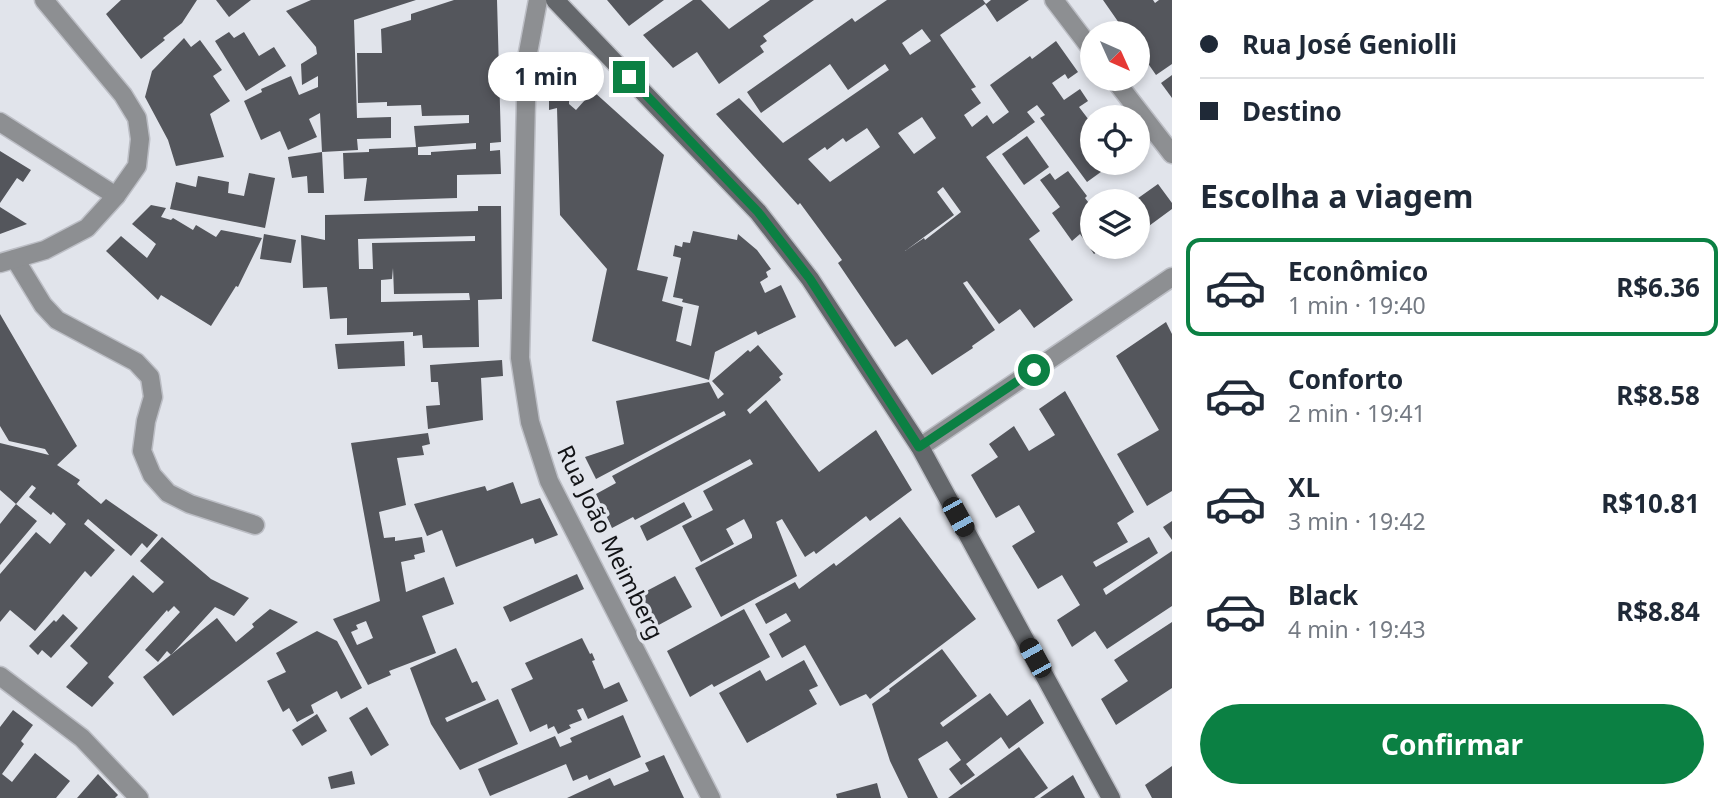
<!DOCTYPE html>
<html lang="pt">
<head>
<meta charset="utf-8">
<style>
  body { margin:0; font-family:"Noto Sans",sans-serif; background:#f2f2f3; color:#1f2937; height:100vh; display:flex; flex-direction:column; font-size:26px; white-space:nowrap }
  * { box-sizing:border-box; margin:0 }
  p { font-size:23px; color:#747a83 }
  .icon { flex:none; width:38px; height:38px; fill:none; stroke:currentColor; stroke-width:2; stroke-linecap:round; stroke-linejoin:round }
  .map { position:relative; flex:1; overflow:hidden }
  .sheet { display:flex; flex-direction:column; background:#fff; width:560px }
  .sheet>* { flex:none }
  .guide { display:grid; align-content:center; height:154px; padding:0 28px; background:#fff }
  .needle { width:46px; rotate:135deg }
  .fabs { position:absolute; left:1080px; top:21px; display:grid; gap:14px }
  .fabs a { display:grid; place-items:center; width:70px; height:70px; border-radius:50%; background:#fff; box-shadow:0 4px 10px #0003; font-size:35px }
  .end { position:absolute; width:32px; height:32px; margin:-16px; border:9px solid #0b8043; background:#fff; box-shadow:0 0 0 4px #fff }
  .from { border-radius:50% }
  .bubble { position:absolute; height:49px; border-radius:24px; background:#fff; box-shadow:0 4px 10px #0003; font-size:23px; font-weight:700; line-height:49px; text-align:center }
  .car { position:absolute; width:21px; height:42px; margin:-21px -10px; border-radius:9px; box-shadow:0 0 5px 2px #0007; background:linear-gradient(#222 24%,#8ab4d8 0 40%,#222 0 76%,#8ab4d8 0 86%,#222 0) }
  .guide b { display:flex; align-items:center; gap:24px; height:66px; font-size:26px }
  .guide b+b { border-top:2px solid #e0e1e3 }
  .guide i { width:18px; height:18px; background:#1f2937 }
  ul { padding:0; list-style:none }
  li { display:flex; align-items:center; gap:21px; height:98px; margin:0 14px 10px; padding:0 14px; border:4px solid transparent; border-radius:14px }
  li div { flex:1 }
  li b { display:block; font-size:26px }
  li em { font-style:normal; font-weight:700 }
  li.selected { border-color:#0b8043 }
  li>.icon { width:63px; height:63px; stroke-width:1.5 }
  h2 { padding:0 28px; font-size:32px; line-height:84px }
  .primary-button { display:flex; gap:14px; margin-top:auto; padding:14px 28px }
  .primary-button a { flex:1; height:80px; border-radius:42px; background:#0b8043; color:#fff; font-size:28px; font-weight:700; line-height:80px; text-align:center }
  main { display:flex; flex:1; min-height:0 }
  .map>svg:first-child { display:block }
  .building { fill:#54565c; fill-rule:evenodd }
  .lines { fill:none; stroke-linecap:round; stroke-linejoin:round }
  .street-casing { stroke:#bcbec5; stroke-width:21 }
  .secondary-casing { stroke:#bcbec5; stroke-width:21 }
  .street { stroke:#8d8f92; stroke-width:18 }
  .secondary { stroke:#64676b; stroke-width:18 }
  .route { stroke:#0b8043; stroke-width:9 }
  .labels { text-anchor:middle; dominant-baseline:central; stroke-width:7; stroke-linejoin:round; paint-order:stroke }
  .street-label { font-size:23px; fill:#121316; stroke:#e1e4eb }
</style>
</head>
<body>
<main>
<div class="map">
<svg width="1172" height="798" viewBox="0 0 1172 798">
  <rect width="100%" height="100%" fill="#e1e4eb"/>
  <!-- building -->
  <g class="building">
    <path d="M121 0H197L182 23 163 38 165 40 141 59 106 14Z"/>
    <path d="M216 0H251L229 17Z"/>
    <path d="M311 0H416L354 20 357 118 391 117V138L357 139 358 150 322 152 320 113 309 119 317 137 288 150 280 131 261 140 244 101 262 92 261 89 291 76 299 95 318 87V76L302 85 301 64 317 54 316 47 286 11Z"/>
    <path d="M454 0H497L501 142 490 143V151L500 150 501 174 457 175V198L364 201 367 178 344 179 343 153 369 152V149L416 147 414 126 469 123V115L422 116 421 105 387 106V102L358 103 357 53H382L381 29 411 20V14ZM476 143V149L431 152V155H418V147Z"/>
    <path d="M607 0H664L629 26Z"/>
    <path d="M693 0H701L729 29 770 0H814L763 36 767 41 760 46 764 52 719 84 697 52 673 68 643 35Z"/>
    <path d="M887 0H983L986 4 991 0H1029L997 22 985 4 940 35 976 87 971 89 981 103 964 115 972 127 987 115 993 124 1009 112 990 85 1030 56 1032 59 1056 41 1078 72 1068 79 1065 74 1052 83 1064 100 1080 89 1088 101 1079 107 1092 124V145L1089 147 1092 150V163H1101L1105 169 1087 182 1040 118 1045 115 1037 105 1027 112 1035 122 986 157 1040 231 1029 239 1073 300 1034 328 1020 309 999 324 967 281 963 283 995 330 972 346 973 348 932 375 907 339 895 347 838 263 842 260 800 203 798 205 716 114 739 98 783 143 889 70 885 64 848 90 830 64 761 113 747 92 852 18 855 22ZM922 29 931 41 910 55 902 43ZM922 117 936 138 914 154 898 133ZM867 128 880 147 830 182 808 159 825 147 827 150 843 138 846 142ZM943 187 961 212 925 240 924 238 905 251 954 215 937 192Z"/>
    <path d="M1103 0H1153L1155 3 1159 0H1172V64L1156 75 1138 49V33H1126Z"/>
    <path d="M229 32 234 38 244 32 259 56 274 47 286 66 246 91 215 41Z"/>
    <path d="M184 38 191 47 200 40 222 70 213 76 230 101 210 114 224 157 176 166 168 140 145 97 152 71Z"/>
    <path d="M1172 75V98L1161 83Z"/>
    <path d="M549 80H570L569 104 576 110 593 91 664 155 637 270 668 277 662 301 683 307 676 341 691 346 699 306 682 302 683 299 673 297 681 258 673 256 675 245 682 247 683 242 690 243 693 231 737 240 738 234 757 250 771 269 766 272 768 277 760 282 765 293 781 285 796 317 758 335 756 331 715 352 709 380 592 341 607 269 560 215 557 108 549 110Z"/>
    <path d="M1027 136 1049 167 1024 185 1002 154Z"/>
    <path d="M0 151 31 170 23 182 17 178 0 203Z"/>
    <path d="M322 152 324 193H308L307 176 292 178 288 157Z"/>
    <path d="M1068 171 1087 196 1085 198 1092 207V247H1104L1094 254 1080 234 1072 241 1052 213 1060 207 1040 180 1050 173 1055 180Z"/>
    <path d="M249 173 275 178 265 228 170 209 176 182 196 187 198 176 229 182 228 193 244 196Z"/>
    <path d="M1158 184 1172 203V209L1138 234V201H1134Z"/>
    <path d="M151 205 166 208 161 217 171 220 173 218 193 230 196 225 216 237 221 230 262 238 238 287 236 286 211 326 161 295 158 300 106 251 121 236 147 258 156 244 132 224Z"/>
    <path d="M478 206H501L502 299 478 300 479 347 423 348 422 335 413 336V332L347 335V318L330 319 327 287 303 288 301 235 325 240V215L478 211ZM475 236V241L372 243 373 269H359L358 239ZM393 268 394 294 469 293 470 300 381 302V280L392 279Z"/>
    <path d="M0 207 27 224 0 234Z"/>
    <path d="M264 234 296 240 291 263 260 259Z"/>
    <path d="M0 314 77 446 57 465 80 480 77 484 101 504 106 499 158 535 147 548 142 543 131 556 88 519 84 524 115 550 91 577 85 571 35 631 10 610 0 622V574L36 532 50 544 66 524 53 512 51 515 29 497 36 488 32 485 16 504 37 521 0 565V524L16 504 0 490V443L49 455 45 449 9 441 0 426Z"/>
    <path d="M1166 322 1172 334V491L1147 506 1117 454 1159 430 1116 356Z"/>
    <path d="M404 341 405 366 338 369 335 344Z"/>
    <path d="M758 345 783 374 779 377 781 380 747 410 750 414 766 400 819 472 876 430 912 490 870 521 866 516 816 554 814 551 805 557 782 519 776 522 797 576 721 617 695 568 752 538V535L744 519 726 529 734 544 701 562 682 526 713 510 703 491 753 464 750 459 635 520 633 517 612 528 596 494 616 483 612 476 726 415 724 411 596 479 585 457 624 444 616 401 709 382 718 399 724 394 712 381 748 350 750 352Z"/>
    <path d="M502 360 503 376 481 378 483 420 428 429 426 406 440 405 438 382H431L430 365Z"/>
    <path d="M1065 391 1134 512 1117 523 1128 542 1093 562 1096 567 1149 537 1158 553 1103 589 1106 595 1172 551V606L1107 649 1095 631 1072 647 1057 620 1080 605 1062 575 1038 589 1012 546 1035 532 1019 505 996 518 971 475 998 457 989 444 1014 426 1029 451 1055 435 1039 409Z"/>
    <path d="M428 433 430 444 422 446 424 455 397 458 406 505 379 512 384 538 395 537V541L422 537 425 552 414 555 415 559 401 562 406 592 444 577 454 604 422 616 436 653 389 671 391 675 368 685 333 619 380 601 351 443ZM366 621 373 638 357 645 351 632 358 629 356 625Z"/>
    <path d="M513 482 521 504 540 498 558 535 535 544 533 538 456 567 442 530 427 536 414 504 485 486 487 491Z"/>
    <path d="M684 502 692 517 647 541 640 526Z"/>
    <path d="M900 517 976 619 870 699 866 694 840 706 805 645 782 658 769 634 791 621 786 613 766 624 755 604 795 582 799 589 834 563 836 566Z"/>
    <path d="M1172 521V540L1163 527Z"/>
    <path d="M162 537 211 579 249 598 234 616 215 607 171 655 167 651 158 662 145 650 180 612 174 606 168 612 167 610 108 677 114 683 92 707 66 687 88 663 70 646 133 575 153 593 164 582 140 561Z"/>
    <path d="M577 574 584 589 510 622 503 607Z"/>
    <path d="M675 576 692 607 655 627 639 595Z"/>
    <path d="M270 609 298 622 173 716 143 677 217 618 236 642 254 627 252 624Z"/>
    <path d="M744 609 770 657 714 687 712 684 690 697 667 651Z"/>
    <path d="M63 614 78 628 51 658 42 650 38 655 29 646 54 620 56 622Z"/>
    <path d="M1172 622V688L1116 725 1101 699 1128 681 1114 660Z"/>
    <path d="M317 631 337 641 362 688 341 699 337 691 311 705 314 713 297 722 289 708 283 712 267 681 286 672 276 653Z"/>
    <path d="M582 638 590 654 592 653 595 660 592 661 604 689 619 682 628 701 588 719 583 708 577 710 582 720 569 725 571 728 558 734 554 726 548 729 547 724 530 732 511 689 533 679 525 663Z"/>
    <path d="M456 648 472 683 477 681 486 700 445 718 447 722 498 699 518 744 460 770 431 724 410 668Z"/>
    <path d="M942 649 977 696 940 723 943 727 990 693 1007 716 1030 699 1044 723 1009 749 1001 737 966 764 975 775 961 785 949 769 961 760 947 741 918 759 938 798H908L890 761 872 704 890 691 889 689Z"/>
    <path d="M804 660 818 686 809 690 817 704 747 743 719 693 760 670 766 681Z"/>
    <path d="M367 707 389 745 371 756 349 718Z"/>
    <path d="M13 710 33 725 21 741 24 744 2 774 12 782 35 753 70 781 56 798H0V727Z"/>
    <path d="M317 714 327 731 302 746 292 730Z"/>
    <path d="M623 715 641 757 589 780 587 775 573 781 566 764 490 796 478 769 555 736 560 747 572 742 570 738Z"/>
    <path d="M1019 747 1048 788 1034 798H948Z"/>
    <path d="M664 755 684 798H567L610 778 614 786 649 771 645 763Z"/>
    <path d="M1172 766V798H1152L1145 785Z"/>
    <path d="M352 771 355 784 331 789 328 777Z"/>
    <path d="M98 774 118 795 115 798H77Z"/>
    <path d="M1073 775 1085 798H1040Z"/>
    <path d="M877 783 881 798H837L836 794Z"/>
  </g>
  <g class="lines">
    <defs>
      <g id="street">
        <path d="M538 0 527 58 520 358 530 422 549 481 711 798"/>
        <path d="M1054 0 1092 50"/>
        <path d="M1114 79 1172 154"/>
        <path d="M0 122 116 196"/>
        <path d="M15 259 43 305 57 320 136 362 150 377 153 397 146 421 142 451 152 475 168 493 190 504 255 525"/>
        <path d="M0 263 45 250 87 228 116 196 137 166 140 139 137 118 123 95 44 0"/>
        <path d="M920 447 1172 277"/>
        <path d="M0 676 82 738 139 798"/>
      </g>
      <path id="secondary" d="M555 0 758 212 810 279 920 447 1111 798"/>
    </defs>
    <!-- street casing -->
    <use href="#street" class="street-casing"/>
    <!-- secondary casing -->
    <use href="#secondary" class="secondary-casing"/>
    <!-- street -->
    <use href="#street" class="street"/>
    <!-- secondary -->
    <use href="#secondary" class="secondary"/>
  </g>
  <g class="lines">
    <!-- route -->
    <path class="route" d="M629 77 758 212 810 279 919 447 1034 370"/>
  </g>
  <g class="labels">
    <!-- street labels -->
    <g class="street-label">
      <text transform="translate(611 542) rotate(64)">Rua João Meimberg</text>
    </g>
  </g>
</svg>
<div class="fabs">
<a><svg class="needle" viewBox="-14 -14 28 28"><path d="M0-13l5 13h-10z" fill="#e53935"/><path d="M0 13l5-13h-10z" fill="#747a83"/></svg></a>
<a><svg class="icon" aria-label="locate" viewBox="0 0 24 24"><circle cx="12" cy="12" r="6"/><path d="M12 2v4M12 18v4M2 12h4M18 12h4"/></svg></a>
<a><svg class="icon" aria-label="layers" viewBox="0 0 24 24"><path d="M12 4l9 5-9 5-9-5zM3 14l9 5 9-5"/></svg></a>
</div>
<i class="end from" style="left:1034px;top:370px"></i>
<i class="end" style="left:629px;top:77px"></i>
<div class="bubble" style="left:488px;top:52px;width:116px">1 min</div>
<i class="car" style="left:958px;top:517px;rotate:151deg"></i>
<i class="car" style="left:1035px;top:658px;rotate:331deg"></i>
</div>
<section class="sheet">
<div class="guide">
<b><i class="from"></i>Rua José Geniolli</b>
<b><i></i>Destino</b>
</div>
<h2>Escolha a viagem</h2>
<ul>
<li class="selected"><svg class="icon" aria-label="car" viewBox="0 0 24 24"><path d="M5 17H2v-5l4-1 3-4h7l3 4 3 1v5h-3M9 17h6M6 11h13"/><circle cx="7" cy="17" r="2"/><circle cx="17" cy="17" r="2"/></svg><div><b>Econômico</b><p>1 min · 19:40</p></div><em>R$6.36</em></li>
<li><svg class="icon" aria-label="car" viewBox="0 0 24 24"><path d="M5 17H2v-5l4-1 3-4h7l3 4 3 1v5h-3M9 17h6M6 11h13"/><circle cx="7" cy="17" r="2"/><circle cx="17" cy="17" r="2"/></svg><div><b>Conforto</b><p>2 min · 19:41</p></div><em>R$8.58</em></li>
<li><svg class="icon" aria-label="car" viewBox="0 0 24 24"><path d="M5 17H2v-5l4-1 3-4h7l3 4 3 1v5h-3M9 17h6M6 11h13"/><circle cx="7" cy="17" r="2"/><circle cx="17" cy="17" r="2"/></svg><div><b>XL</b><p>3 min · 19:42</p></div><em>R$10.81</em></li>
<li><svg class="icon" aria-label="car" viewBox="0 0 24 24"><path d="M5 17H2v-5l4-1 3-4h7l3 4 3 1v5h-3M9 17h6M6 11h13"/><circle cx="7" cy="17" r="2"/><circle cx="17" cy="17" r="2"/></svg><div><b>Black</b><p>4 min · 19:43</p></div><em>R$8.84</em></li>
</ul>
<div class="primary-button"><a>Confirmar</a></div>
</section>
</main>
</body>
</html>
